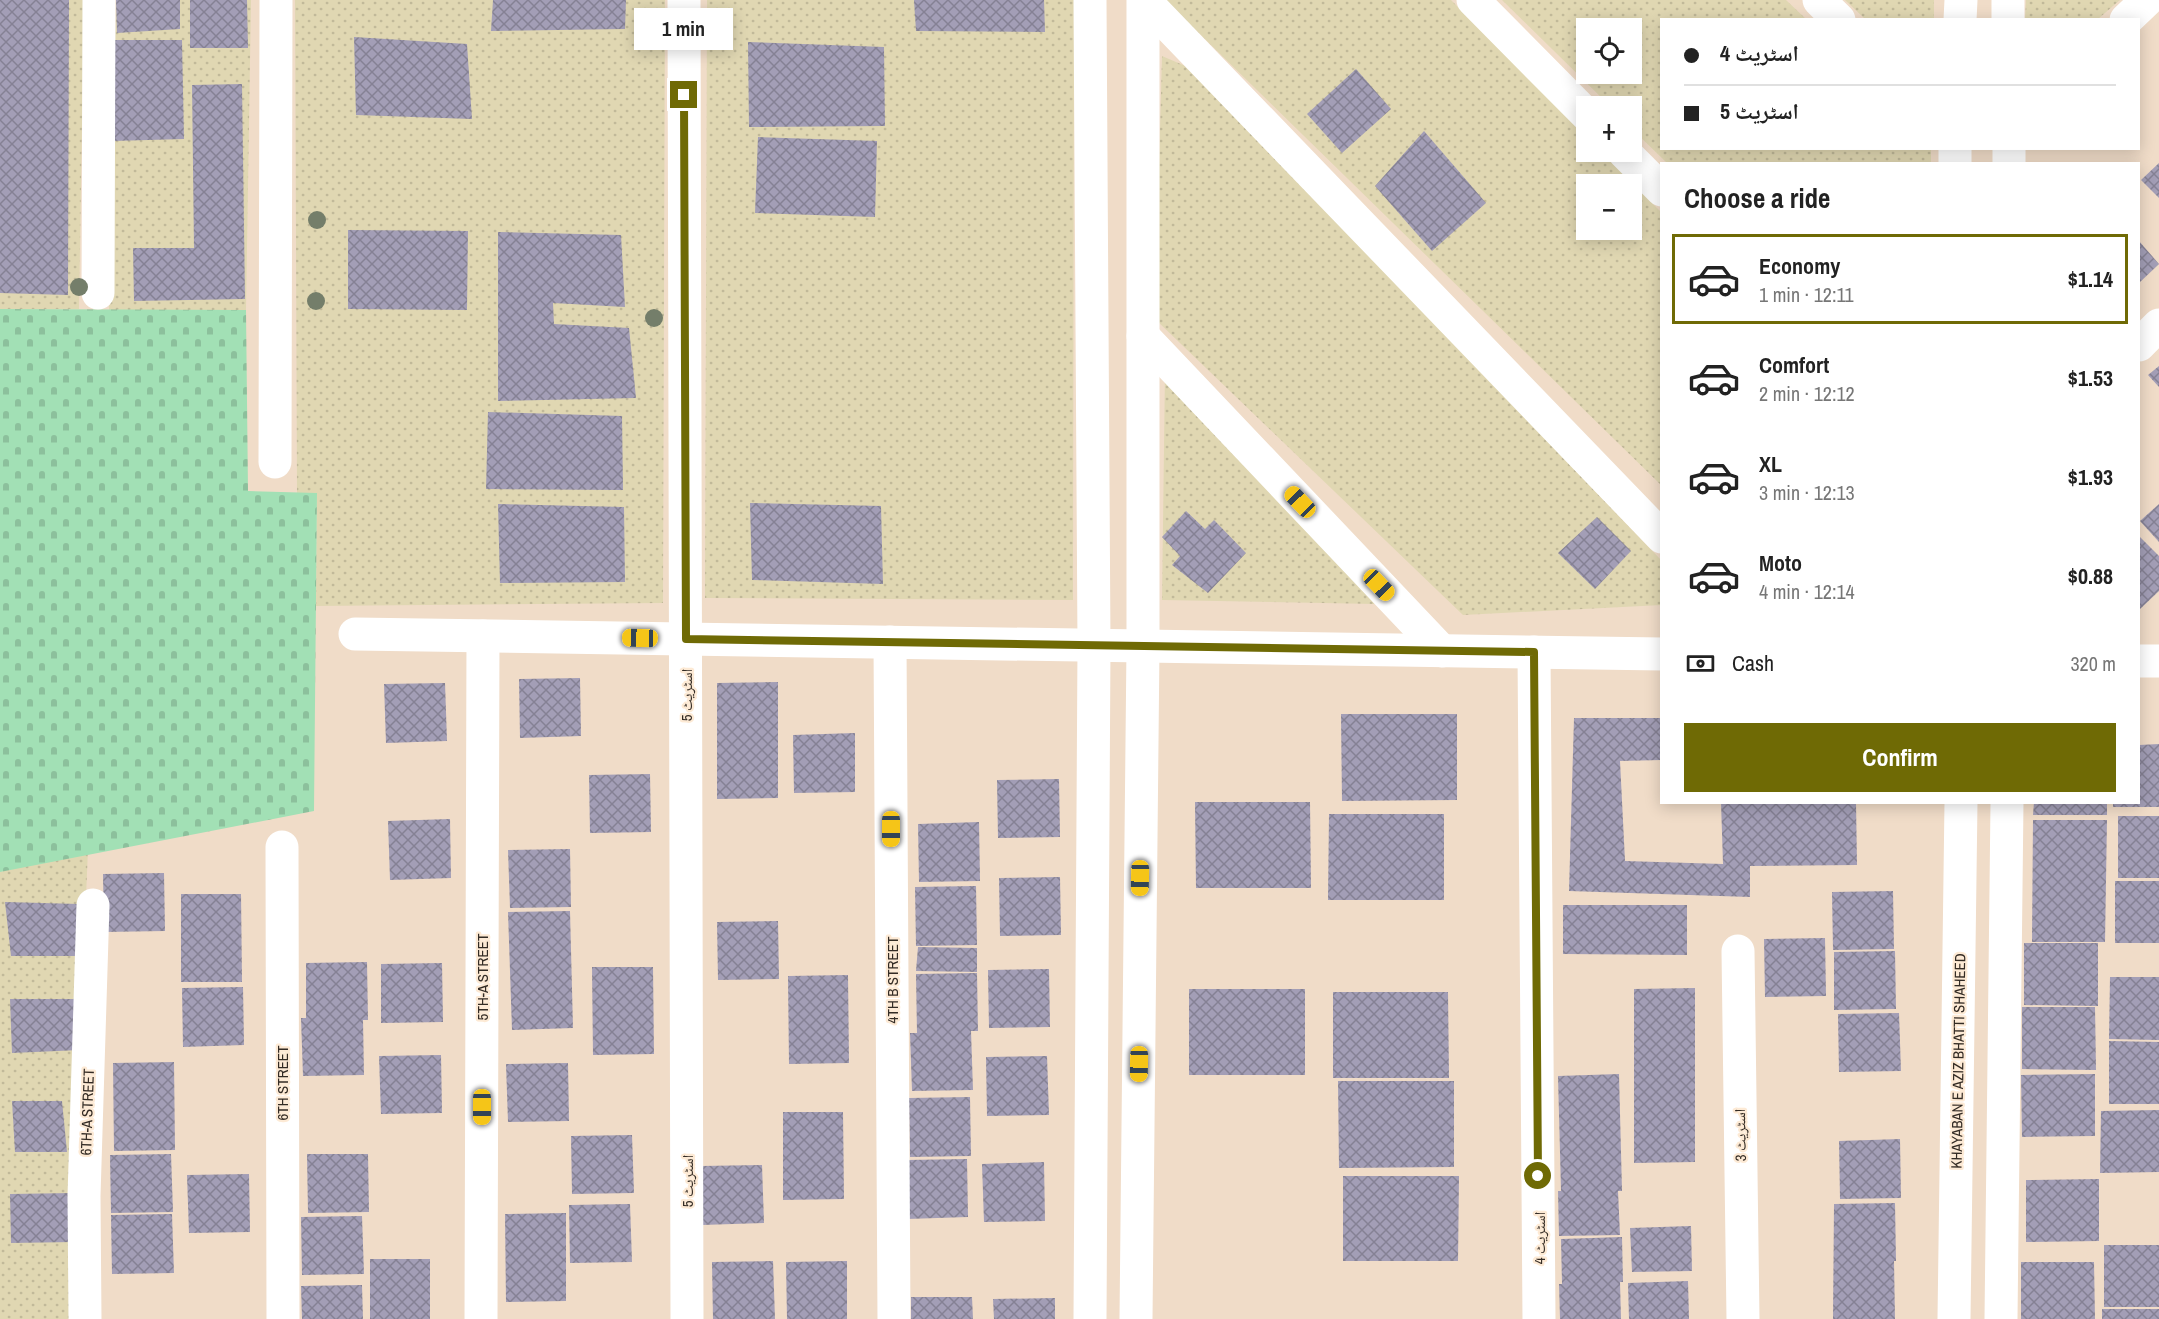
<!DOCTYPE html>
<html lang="en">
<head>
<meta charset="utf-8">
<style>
  body { margin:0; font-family:"Archivo Narrow","Noto Naskh Arabic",sans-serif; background:#f2f2f2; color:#222; height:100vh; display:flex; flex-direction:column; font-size:22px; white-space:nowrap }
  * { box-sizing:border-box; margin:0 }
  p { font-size:20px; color:#767676 }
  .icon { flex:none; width:33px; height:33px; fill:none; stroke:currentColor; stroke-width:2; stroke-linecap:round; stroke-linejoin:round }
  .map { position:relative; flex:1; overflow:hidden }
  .drawer { position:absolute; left:1660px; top:162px; width:480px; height:642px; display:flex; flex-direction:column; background:#fff; border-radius:0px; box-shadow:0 3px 15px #0003 }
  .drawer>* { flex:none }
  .guide { position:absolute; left:1660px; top:18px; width:480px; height:132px; border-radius:0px; box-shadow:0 3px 15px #0003; display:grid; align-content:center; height:132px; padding:0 24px; background:#fff }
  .fabs { position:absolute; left:1576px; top:18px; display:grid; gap:12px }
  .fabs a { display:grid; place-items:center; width:66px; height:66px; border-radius:0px; background:#fff; box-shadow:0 3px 15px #0003; font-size:30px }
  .end { position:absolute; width:27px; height:27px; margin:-14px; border:8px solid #6f6a05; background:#fff; box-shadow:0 0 0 3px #fff }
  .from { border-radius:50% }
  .bubble { position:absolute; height:42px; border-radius:0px; background:#fff; box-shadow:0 3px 15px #0003; font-size:20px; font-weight:700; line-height:42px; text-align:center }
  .car { position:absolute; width:18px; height:36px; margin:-18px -9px; border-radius:8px; box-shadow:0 0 4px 2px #0007; background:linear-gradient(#f5c518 24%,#345 0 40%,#f5c518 0 76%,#345 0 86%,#f5c518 0) }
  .guide b { display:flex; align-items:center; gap:21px; height:57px; font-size:22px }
  .guide b+b { border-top:2px solid #e0e0e0 }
  .guide i { width:15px; height:15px; background:#222 }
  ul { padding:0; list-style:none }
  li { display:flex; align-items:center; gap:18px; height:90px; margin:0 12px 9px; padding:0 12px; border:3px solid transparent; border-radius:0px }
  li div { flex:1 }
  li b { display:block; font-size:22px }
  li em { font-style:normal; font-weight:700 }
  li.active { border-color:#6f6a05 }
  li>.icon { width:54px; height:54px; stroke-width:1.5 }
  h2 { padding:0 24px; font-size:27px; line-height:72px }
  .pay { display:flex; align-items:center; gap:15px; height:66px; padding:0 24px; font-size:22px }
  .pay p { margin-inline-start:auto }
  .primary-button { display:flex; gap:12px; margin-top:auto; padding:12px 24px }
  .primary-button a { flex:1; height:69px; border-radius:0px; background:#6f6a05; color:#fff; font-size:24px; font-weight:700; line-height:69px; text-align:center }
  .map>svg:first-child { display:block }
  .sand { fill:url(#sand-dots); fill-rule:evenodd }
  .cemetery { fill:url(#cemetery-stones) }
  .building { fill:url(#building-cross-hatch) }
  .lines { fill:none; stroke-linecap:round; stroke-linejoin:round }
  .minor { stroke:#fff; stroke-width:33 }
  .tree { fill:#747e6a }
  .route { stroke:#6f6a05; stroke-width:8 }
  .labels { text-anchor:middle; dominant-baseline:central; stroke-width:4.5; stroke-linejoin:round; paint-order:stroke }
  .street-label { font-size:15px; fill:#332b24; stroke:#fdead5 }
</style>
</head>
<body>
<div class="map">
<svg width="2159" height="1319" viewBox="0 0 2159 1319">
  <defs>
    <pattern id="sand-dots" width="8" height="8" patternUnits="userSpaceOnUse" patternTransform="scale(1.5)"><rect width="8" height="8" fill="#e0d7b2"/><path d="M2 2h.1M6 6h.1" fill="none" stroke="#c1b999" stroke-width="1.8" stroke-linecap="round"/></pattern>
    <pattern id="cemetery-stones" width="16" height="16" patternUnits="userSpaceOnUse" patternTransform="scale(1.5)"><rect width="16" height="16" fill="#a2e0b5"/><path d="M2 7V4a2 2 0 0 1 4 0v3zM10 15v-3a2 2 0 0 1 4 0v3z" fill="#8cc09c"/></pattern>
    <pattern id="building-cross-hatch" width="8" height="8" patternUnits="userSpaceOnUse" patternTransform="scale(1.5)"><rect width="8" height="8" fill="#a39eb6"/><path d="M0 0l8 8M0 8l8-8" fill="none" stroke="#858194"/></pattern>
  </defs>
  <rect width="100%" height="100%" fill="#f0dcc8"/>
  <!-- sand -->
  <g class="sand">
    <path d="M0 0H84L79 309H0Z"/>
    <path d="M116 0H251L246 310H109Z"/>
    <path d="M295 0H665L663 603 316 606 317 494 297 493Z"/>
    <path d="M707 0H1074L1073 600 705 598Z"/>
    <path d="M1165 0H1451L1587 137V152H1601L1662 213V486ZM1587 184H1632V230H1587Z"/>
    <path d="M1502 0H1786L1806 19 1662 20V148L1931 149V163H1667L1632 129V106H1610ZM1632 28V74H1587V28Z"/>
    <path d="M1845 0H1934V19H1865Z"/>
    <path d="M2026 0H2120L2098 19 2025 20Z"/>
    <path d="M1162 56 1190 68 1662 561V605L1463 615 1155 319Z"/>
    <path d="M1165 372 1375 604 1162 600Z"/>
    <path d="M88 849 75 1161 76 1319H0V872Z"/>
  </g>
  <!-- cemetery -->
  <path class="cemetery" d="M0 309 246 310 248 491 317 493 314 811 0 872Z"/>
  <!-- building -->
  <g class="building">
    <path d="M0 0H69L68 295 0 293Z"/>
    <path d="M116 0H180V29L117 33Z"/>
    <path d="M190 0H247L248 48H190Z"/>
    <path d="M493 0H626L625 29 491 31Z"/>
    <path d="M914 0H1044L1045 32 916 31Z"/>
    <path d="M354 37 467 44 472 119 356 115Z"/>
    <path d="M112 40H182L184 139 113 141Z"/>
    <path d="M748 42 884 47 885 126 749 127Z"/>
    <path d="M1356 69 1391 109 1342 153 1307 114Z"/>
    <path d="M242 84 245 299 134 301 133 248H194L192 85Z"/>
    <path d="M1424 131 1486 203 1432 251 1375 186Z"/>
    <path d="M758 137 877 141 875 217 755 213Z"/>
    <path d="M2159 163V198L2141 180Z"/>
    <path d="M348 230 468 231 467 310 348 309Z"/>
    <path d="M498 232 621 235 625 307 553 303 554 324 629 328 636 398 498 401Z"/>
    <path d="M2139 241 2159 264 2139 283Z"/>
    <path d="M2159 366V387L2148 375Z"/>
    <path d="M488 412 622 416 623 490 486 489Z"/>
    <path d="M750 503 881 506 883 584 752 580Z"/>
    <path d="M498 504 624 507 625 582 500 583Z"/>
    <path d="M2159 504V542L2140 521Z"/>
    <path d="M1186 511 1205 529 1214 520 1246 553 1208 593 1172 565 1180 556 1162 537Z"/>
    <path d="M1597 517 1631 551 1595 589 1558 553Z"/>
    <path d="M2139 536 2159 556V591L2139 610Z"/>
    <path d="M580 678 581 736 520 738 519 679Z"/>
    <path d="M778 682V798L717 799V683Z"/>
    <path d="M445 683 447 741 386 743 384 684Z"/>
    <path d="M1341 714H1457V800L1342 801Z"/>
    <path d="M1574 718H1662V760L1620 761 1625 861 1723 864 1721 802H1856L1857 865 1750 866V897L1569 891Z"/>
    <path d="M855 733V792L794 793 793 735Z"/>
    <path d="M2159 744V807H2113V802H2139V745Z"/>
    <path d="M650 774 651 832 590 833 589 775Z"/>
    <path d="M1059 779 1060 837 998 838 997 780Z"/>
    <path d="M1195 802H1310L1311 888H1196Z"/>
    <path d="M2034 802H2107V815H2033Z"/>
    <path d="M1329 814H1444V900H1328Z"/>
    <rect x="2118" y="816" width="41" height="62"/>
    <path d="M450 819 451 878 390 880 388 821Z"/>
    <path d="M2033 820H2107L2105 942H2032Z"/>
    <path d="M979 822 980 881 919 882 918 824Z"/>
    <path d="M570 849 571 907 510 908 508 850Z"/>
    <path d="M164 873 165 931 104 932 103 874Z"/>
    <path d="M1060 877 1061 935 1000 936 999 878Z"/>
    <rect x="2115" y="881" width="44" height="62"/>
    <path d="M976 886 977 945 916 946 915 887Z"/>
    <path d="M1893 891 1894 949 1833 950 1832 892Z"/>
    <path d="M181 894H241L242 982H181Z"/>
    <path d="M5 902 79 904 82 956H11Z"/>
    <path d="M1563 905H1687V955L1563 954Z"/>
    <path d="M570 911 573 1028 512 1030 508 912Z"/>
    <path d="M778 921 779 979 718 980 717 922Z"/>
    <path d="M1825 938 1826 996 1765 997 1764 939Z"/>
    <path d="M2024 943H2098V1006L2024 1005Z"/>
    <path d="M918 947 977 948V972L916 971Z"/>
    <path d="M1895 951 1896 1009 1834 1010V952Z"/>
    <path d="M367 962 368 1020H363L364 1075 303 1076 301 1018H306V963Z"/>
    <path d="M442 963 443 1022 381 1023V964Z"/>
    <path d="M592 967H653L654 1054 593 1055Z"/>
    <path d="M1049 969 1050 1027 989 1028 988 970Z"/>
    <path d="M977 973 978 1031H971L973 1090 912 1091 910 1033H917L916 974Z"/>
    <path d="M848 975 849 1063 789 1064 788 976Z"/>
    <path d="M2110 977H2159V1040L2109 1039Z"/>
    <path d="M243 987 244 1045 183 1047 182 988Z"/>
    <path d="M1695 988V1162L1634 1163V989Z"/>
    <rect x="1189" y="989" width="116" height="86"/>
    <path d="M1333 992H1448L1449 1078H1333Z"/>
    <path d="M10 999H77L80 1050 12 1053Z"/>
    <path d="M2022 1007H2095L2096 1070 2022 1069Z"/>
    <path d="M1899 1013 1901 1071 1839 1072 1838 1014Z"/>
    <path d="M2109 1041 2159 1042V1104H2109Z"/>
    <path d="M441 1055 442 1113 381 1114 379 1056Z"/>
    <path d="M1047 1056 1049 1115 987 1116 986 1057Z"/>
    <path d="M174 1062 175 1150 114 1151 113 1063Z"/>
    <path d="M568 1063 569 1121 508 1122 506 1064Z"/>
    <path d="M1619 1074 1622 1191H1618L1620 1235 1559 1236 1558 1191H1561L1558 1076Z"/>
    <path d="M2095 1074V1136L2022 1137 2021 1075Z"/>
    <path d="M1338 1081H1454V1167L1339 1168Z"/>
    <path d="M970 1097 971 1156 910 1157 909 1098Z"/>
    <path d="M12 1101H62L67 1152H15Z"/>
    <path d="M2159 1110V1172L2100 1173 2101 1111Z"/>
    <path d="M783 1112H843L844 1199 783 1200Z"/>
    <path d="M632 1135 634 1193 572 1194 571 1136Z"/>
    <path d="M1900 1139 1901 1198 1840 1199 1839 1141Z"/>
    <path d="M171 1154 173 1212 111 1213 110 1155Z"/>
    <path d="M307 1154H368L369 1212 308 1213Z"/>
    <path d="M967 1159 968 1217 907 1219 906 1160Z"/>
    <path d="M1044 1162 1045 1221 984 1222 982 1164Z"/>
    <path d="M762 1165 764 1223 702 1225 701 1166Z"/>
    <path d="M249 1174 250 1232 189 1233 187 1175Z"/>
    <path d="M1343 1176H1459L1458 1261H1343Z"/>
    <path d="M2099 1179V1241L2026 1242V1180Z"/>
    <path d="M73 1193 74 1242 11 1243 10 1194Z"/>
    <path d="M1895 1203 1896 1261H1894L1895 1319H1833L1834 1204Z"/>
    <path d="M630 1204 632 1262 570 1263 569 1205Z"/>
    <path d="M566 1213V1301L506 1302 505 1214Z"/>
    <path d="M172 1214 174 1273 112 1274 111 1215Z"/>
    <path d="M362 1216 364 1274 302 1275 301 1217Z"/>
    <path d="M1691 1226 1692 1271 1632 1272 1630 1228Z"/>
    <path d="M1622 1237 1623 1282H1620L1621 1319H1560L1559 1284H1562L1561 1239Z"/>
    <rect x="2104" y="1245" width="55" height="62"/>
    <rect x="370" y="1259" width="60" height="60"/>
    <path d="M773 1261 775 1319H713L712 1262Z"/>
    <path d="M847 1261V1319H787L786 1262Z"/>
    <path d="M2021 1262H2094L2095 1319H2021Z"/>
    <path d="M1688 1281 1689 1319H1629L1628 1283Z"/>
    <path d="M362 1285 363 1319H302L301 1286Z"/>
    <path d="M911 1297H972L973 1319H911Z"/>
    <path d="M1055 1298V1319H994L993 1299Z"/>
    <rect x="2102" y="1309" width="57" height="10"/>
  </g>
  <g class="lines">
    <!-- minor -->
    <g class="minor">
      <path d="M684 0 687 1319"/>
      <path d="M1144 0 1662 537"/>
      <path d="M1473 0 1587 115"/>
      <path d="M1819 0 1839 20"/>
      <path d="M2008 0V20"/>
      <path d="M1960 20 1961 0"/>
      <path d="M2126 20 2147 0"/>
      <path d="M1955 148V164"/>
      <path d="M2009 148V164"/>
      <path d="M1624 152 1662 190"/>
      <path d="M98 293 99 0"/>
      <path d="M1143 336 1442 651"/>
      <path d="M2139 345 2159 325"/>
      <path d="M275 462 276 0"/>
      <path d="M355 634 1662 654"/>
      <path d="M890 642 894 1319"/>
      <path d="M1534 652 1539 1319"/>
      <path d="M2139 661H2159"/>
      <path d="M282 847 283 1319"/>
      <path d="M1738 951 1743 1319"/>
      <path d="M85 1319 84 1196 93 905"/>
      <path d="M481 1319 483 636"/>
      <path d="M1090 1319 1094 645 1090 0"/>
      <path d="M1136 1319 1143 646V0"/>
      <path d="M1954 1319 1961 802"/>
      <path d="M2001 1319 2007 802"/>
    </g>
  </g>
  <!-- trees -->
  <g class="tree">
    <circle cx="651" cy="35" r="9"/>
    <circle cx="317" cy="220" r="9"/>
    <circle cx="79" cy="287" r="9"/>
    <circle cx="316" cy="301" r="9"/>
    <circle cx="654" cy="318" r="9"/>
  </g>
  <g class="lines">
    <!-- route -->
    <path class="route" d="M684 95 686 639 1534 652 1538 1176"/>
  </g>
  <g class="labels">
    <!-- street labels -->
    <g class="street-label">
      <text transform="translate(686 695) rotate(-90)">اسٹریٹ 5</text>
      <text transform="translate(482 977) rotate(-90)">5TH-A STREET</text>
      <text transform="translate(892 980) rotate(-90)">4TH B STREET</text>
      <text transform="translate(1958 1061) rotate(-89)">KHAYABAN E AZIZ BHATTI SHAHEED</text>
      <text transform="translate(282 1083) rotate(-90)">6TH STREET</text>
      <text transform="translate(87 1112) rotate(-88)">6TH-A STREET</text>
      <text transform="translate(1740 1135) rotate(-91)">اسٹریٹ 3</text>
      <text transform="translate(687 1181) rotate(-90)">اسٹریٹ 5</text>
      <text transform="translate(1539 1238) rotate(-90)">اسٹریٹ 4</text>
    </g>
  </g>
</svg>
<div class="fabs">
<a><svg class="icon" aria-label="locate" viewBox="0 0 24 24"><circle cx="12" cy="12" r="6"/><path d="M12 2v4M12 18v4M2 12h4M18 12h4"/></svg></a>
<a>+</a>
<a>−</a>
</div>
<i class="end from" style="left:1538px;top:1176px"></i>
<i class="end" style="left:684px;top:95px"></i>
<div class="bubble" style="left:634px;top:8px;width:99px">1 min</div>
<i class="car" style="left:1300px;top:502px;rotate:316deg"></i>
<i class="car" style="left:1379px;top:585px;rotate:136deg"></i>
<i class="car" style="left:640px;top:638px;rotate:271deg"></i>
<i class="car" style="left:891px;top:829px;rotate:180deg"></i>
<i class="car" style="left:1140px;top:878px;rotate:181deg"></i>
<i class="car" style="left:1139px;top:1064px;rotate:181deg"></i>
<i class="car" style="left:482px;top:1107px;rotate:180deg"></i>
<div class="guide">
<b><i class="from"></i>اسٹریٹ 4</b>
<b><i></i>اسٹریٹ 5</b>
</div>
<section class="drawer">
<h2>Choose a ride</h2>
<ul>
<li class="active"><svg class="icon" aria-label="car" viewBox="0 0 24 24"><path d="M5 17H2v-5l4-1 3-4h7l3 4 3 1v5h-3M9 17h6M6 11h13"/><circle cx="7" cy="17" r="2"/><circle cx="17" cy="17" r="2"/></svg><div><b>Economy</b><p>1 min · 12:11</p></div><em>$1.14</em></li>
<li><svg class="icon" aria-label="car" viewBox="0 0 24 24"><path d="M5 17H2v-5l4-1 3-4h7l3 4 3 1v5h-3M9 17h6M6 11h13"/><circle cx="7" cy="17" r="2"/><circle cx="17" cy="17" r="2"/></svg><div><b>Comfort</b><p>2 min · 12:12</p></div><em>$1.53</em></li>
<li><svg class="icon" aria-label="car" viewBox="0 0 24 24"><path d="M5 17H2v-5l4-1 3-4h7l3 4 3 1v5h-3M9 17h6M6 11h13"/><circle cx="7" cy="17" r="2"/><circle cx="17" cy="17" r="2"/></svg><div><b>XL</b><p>3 min · 12:13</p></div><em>$1.93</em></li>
<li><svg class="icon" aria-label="car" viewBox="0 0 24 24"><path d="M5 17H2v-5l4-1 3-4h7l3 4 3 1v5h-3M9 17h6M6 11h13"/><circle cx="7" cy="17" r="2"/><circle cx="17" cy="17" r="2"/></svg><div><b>Moto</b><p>4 min · 12:14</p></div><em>$0.88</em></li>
</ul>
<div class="pay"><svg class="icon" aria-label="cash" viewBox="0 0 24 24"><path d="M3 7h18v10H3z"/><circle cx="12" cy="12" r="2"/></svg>Cash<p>320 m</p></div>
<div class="primary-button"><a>Confirm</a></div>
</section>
</div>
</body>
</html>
